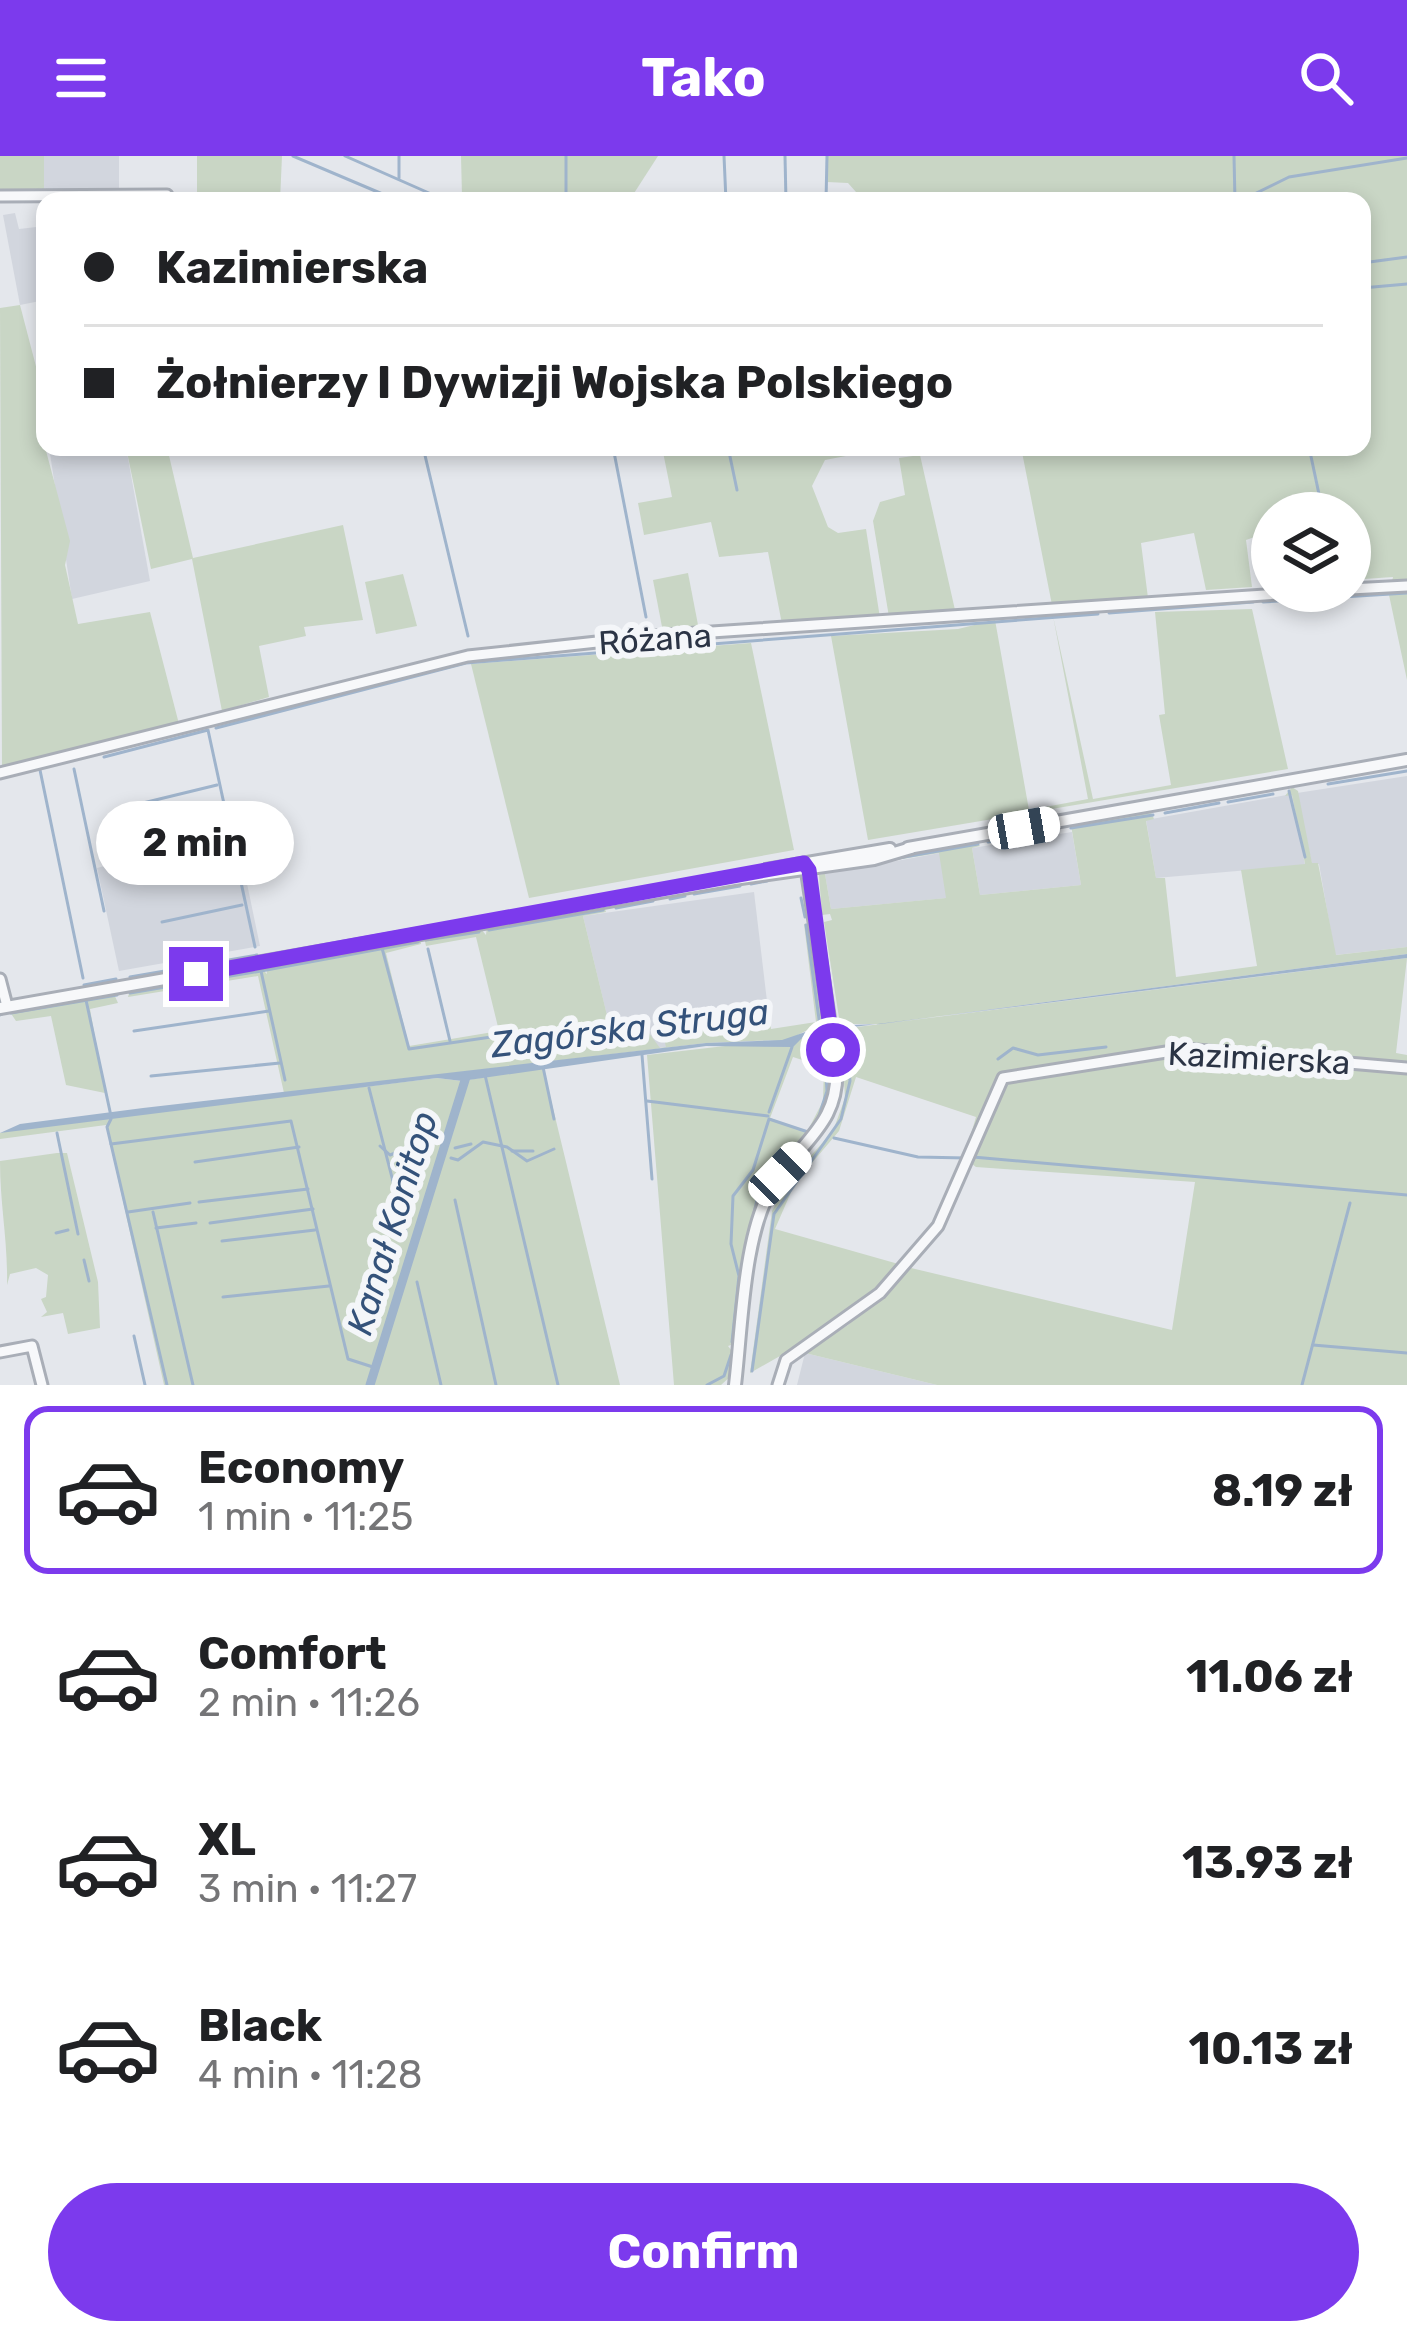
<!DOCTYPE html>
<html lang="en">
<head>
<meta charset="utf-8">
<style>
  body { margin:0; font-family:Rubik,sans-serif; background:#f2f2f2; color:#202124; height:100vh; display:flex; flex-direction:column; font-size:45px; white-space:nowrap }
  * { box-sizing:border-box; margin:0 }
  p { font-size:39px; color:#757577 }
  .icon { flex:none; width:66px; height:66px; fill:none; stroke:currentColor; stroke-width:2; stroke-linecap:round; stroke-linejoin:round }
  .map { position:relative; height:1229px; overflow:hidden }
  .panel { display:flex; flex-direction:column; background:#fff; flex:1 }
  .panel>* { flex:none }
  .hud { position:absolute; left:36px; top:36px; width:1335px; height:264px; border-radius:24px; box-shadow:0 6px 18px #0003; display:grid; align-content:center; height:264px; padding:0 48px; background:#fff }
  .controls { position:absolute; left:1251px; top:336px; display:grid; gap:24px }
  .controls a { display:grid; place-items:center; width:120px; height:120px; border-radius:50%; background:#fff; box-shadow:0 6px 18px #0003; font-size:60px }
  .end { position:absolute; width:54px; height:54px; margin:-27px; border:15px solid #7c3aed; background:#fff; box-shadow:0 0 0 6px #fff }
  .from { border-radius:50% }
  .bubble { position:absolute; height:84px; border-radius:42px; background:#fff; box-shadow:0 6px 18px #0003; font-size:39px; font-weight:700; line-height:84px; text-align:center }
  .car { position:absolute; width:36px; height:72px; margin:-36px -18px; border-radius:15px; box-shadow:0 0 9px 3px #0007; background:linear-gradient(#fff 24%,#345 0 40%,#fff 0 76%,#345 0 86%,#fff 0) }
  .hud b { display:flex; align-items:center; gap:42px; height:114px; font-size:45px }
  .hud b+b { border-top:3px solid #e0e0e0 }
  .hud i { width:30px; height:30px; background:#202124 }
  ul { padding:21px 0 0; list-style:none }
  li { display:flex; align-items:center; gap:36px; height:168px; margin:0 24px 18px; padding:0 24px; border:6px solid transparent; border-radius:24px }
  li div { flex:1 }
  li b { display:block; font-size:45px }
  li em { font-style:normal; font-weight:700 }
  li.active { border-color:#7c3aed }
  li>.icon { width:108px; height:108px; stroke-width:1.5 }
  .action { display:flex; gap:24px; margin-top:auto; padding:24px 48px }
  .action a { flex:1; height:138px; border-radius:72px; background:#7c3aed; color:#fff; font-size:48px; font-weight:700; line-height:138px; text-align:center }
  header { display:flex; justify-content:space-between; align-items:center; height:156px; padding:0 48px; background:#7c3aed; color:#fff; font-size:54px; font-weight:700 }
  .map>svg:first-child { display:block }
  .built { fill:#d2d6de }
  .green { fill:#c9d6c5; fill-rule:evenodd }
  .water { fill:#9fb4cc }
  .lines { fill:none; stroke-linecap:round; stroke-linejoin:round }
  .stream { stroke:#9fb4cc; stroke-width:3 }
  .canal { stroke:#9fb4cc; stroke-width:9 }
  .minor-casing { stroke:#a9aeb7; stroke-width:15 }
  .tertiary-casing { stroke:#a9aeb7; stroke-width:16 }
  .minor { stroke:#f7f8fa; stroke-width:9 }
  .tertiary { stroke:#f7f8fa; stroke-width:10 }
  .route { stroke:#7c3aed; stroke-width:15 }
  .labels { text-anchor:middle; dominant-baseline:central; stroke-width:12; stroke-linejoin:round; paint-order:stroke }
  .street-label { font-size:33px; fill:#2b3445; stroke:#f4f6f9 }
  .water-label { font-size:36px; font-style:italic; fill:#34527a; stroke:#f4f6f9 }
</style>
</head>
<body>
<header><svg class="icon" aria-label="menu" viewBox="0 0 24 24"><path d="M4 6h16M4 12h16M4 18h16"/></svg>Tako<svg class="icon" aria-label="search" viewBox="0 0 24 24"><circle cx="10" cy="10" r="6"/><path d="M15 15l6 6"/></svg></header>
<div class="map">
<svg width="1407" height="1229" viewBox="0 0 1407 1229">
  <rect width="100%" height="100%" fill="#e4e7ec"/>
  <!-- built -->
  <g class="built">
    <path d="M44 0H119V34L44 33Z"/>
    <path d="M15 57 19 73 45 70V144L20 149 3 59Z"/>
    <path d="M49 291H126L150 425 72 443Z"/>
    <path d="M1407 620V791L1335 799 1319 708H1312L1297 637Z"/>
    <path d="M1292 638 1305 709 1156 722 1146 664Z"/>
    <path d="M236 675 260 790 119 815 97 712Z"/>
    <path d="M1072 676 1081 729 980 739 972 692Z"/>
    <path d="M940 697 947 742 831 753 825 718Z"/>
    <path d="M754 736 771 879 616 897 583 760Z"/>
    <path d="M805 1197 937 1229H797Z"/>
  </g>
  <!-- green -->
  <g class="green">
    <rect x="0" y="0" width="44" height="33"/>
    <path d="M197 0H282L280 45H197Z"/>
    <path d="M461 0H658L629 45H472L462 40Z"/>
    <path d="M827 0H1407V524L1389 439 1393 421 1350 424V357H1272V375L1246 384 1252 431 1206 434 1194 377 1141 387 1148 442 1052 449 1021 291H1362V45H864L848 27 827 26Z"/>
    <path d="M20 149 45 245V291L70 385 65 409 78 468 150 456 179 568 2 612 0 152Z"/>
    <path d="M126 291H167L193 402 343 369 363 464 304 471 306 480 259 490 269 541 222 555 192 403 151 413Z"/>
    <path d="M662 291H893L825 304 812 330 828 371 838 377 866 373 880 462 782 468 768 396 719 401 711 366 644 379 638 347 672 341Z"/>
    <path d="M920 299 955 454 889 461 873 365 880 346 905 339 899 302Z"/>
    <path d="M688 417 699 474 663 476 653 424Z"/>
    <path d="M403 418 417 470 376 478 365 426Z"/>
    <path d="M1252 453 1288 613 868 684 831 480 958 473 995 464 1029 654 1088 643 1053 460 1093 643 1171 629 1159 559 1165 558 1155 456Z"/>
    <path d="M751 487 794 694 529 742 471 508Z"/>
    <path d="M1292 631 1298 635 1312 707H1318L1336 799 1407 791V798L881 868H840L824 766 832 764 830 758 822 759 819 719 849 712 825 718 831 753 946 742 939 697 859 710 976 685 980 690 972 692 980 739 1081 729 1071 669 1150 654 1154 663 1146 665 1156 722H1165L1176 821 1257 810 1241 714 1305 708 1292 639 1285 640Z"/>
    <path d="M604 750 606 756 583 760 613 884 626 886 646 873 660 892 666 891 663 878 689 874 693 879 696 873 769 862 771 873 816 866 804 768 810 767 825 865 790 883 825 874 829 891 821 893 830 899C838 978 793 972 769 1029 752 1068 745 1143 737 1187L728 1190 735 1199 732 1219 721 1229H674L647 899 778 884 706 887 284 937 258 820 128 841 130 834 260 811 267 818 266 809 420 782 421 788 386 797 409 890 499 875 476 781 426 790 424 781 480 772 486 779 487 770ZM793 901 824 911 823 945 807 976 770 962Z"/>
    <path d="M1407 802 1396 897 1407 899V1229H937L805 1197 848 1169 911 1112 1172 1174 1195 1026 976 1011 964 1002 976 961 856 921 839 975 795 1027 775 1073 902 1109 845 1163 750 1217 772 1055 789 1024 833 975 845 942 841 873Z"/>
    <path d="M113 836 118 847 90 853 105 937 66 929 51 860 16 865 10 856Z"/>
    <path d="M543 911 620 1229H164L106 969 0 983V977L20 972 437 922 462 925Z"/>
    <path d="M57 997H67L98 1126 100 1172 68 1178 63 1157 41 1161 47 1156 41 1143 46 1141 48 1119 36 1112 10 1118 7 1129C8 1084 0 1050 0 1005Z"/>
  </g>
  <!-- water -->
  <path class="water" d="M1407 798V802L821 875 806 878 793 891 706 890 462 925 437 922 0 977 20 968 143 952 706 887 782 884 823 870 881 868Z"/>
  <g class="lines">
    <!-- stream -->
    <g class="stream">
      <path d="M293 0 399 45"/>
      <path d="M345 0 447 45"/>
      <path d="M399 0V22"/>
      <path d="M566 0V45"/>
      <path d="M724 0 726 45"/>
      <path d="M785 0 786 45"/>
      <path d="M1234 0 1235 45"/>
      <path d="M826 45 827 0"/>
      <path d="M1240 45 1289 21 1407 2"/>
      <path d="M1362 107 1407 101"/>
      <path d="M1362 132 1407 128"/>
      <path d="M423 291 468 480"/>
      <path d="M613 291 646 461"/>
      <path d="M728 291 737 334"/>
      <path d="M1309 291 1323 357"/>
      <path d="M1263 446 1407 437"/>
      <path d="M1109 457 1253 446"/>
      <path d="M216 572 466 507 1098 458"/>
      <path d="M104 601 208 574 255 791"/>
      <path d="M74 613 104 755"/>
      <path d="M40 614 83 822"/>
      <path d="M1328 628 1407 615"/>
      <path d="M1289 635 1305 701"/>
      <path d="M1228 646 1273 638"/>
      <path d="M143 647 217 629"/>
      <path d="M1165 657 1219 647"/>
      <path d="M1071 672 1153 659"/>
      <path d="M1033 679 1058 675"/>
      <path d="M988 686 1018 681"/>
      <path d="M141 702 228 681"/>
      <path d="M893 703 978 688"/>
      <path d="M751 728 767 725"/>
      <path d="M694 738 740 730"/>
      <path d="M801 742 805 761"/>
      <path d="M670 743 685 740"/>
      <path d="M616 752 653 745"/>
      <path d="M162 766 242 749"/>
      <path d="M806 769 820 870"/>
      <path d="M489 774 603 754"/>
      <path d="M426 784 479 776"/>
      <path d="M382 792 409 893 552 872"/>
      <path d="M428 793 450 885"/>
      <path d="M261 815 418 786"/>
      <path d="M130 821 257 799"/>
      <path d="M84 829 116 823"/>
      <path d="M130 837 261 815 285 924"/>
      <path d="M86 844 111 960"/>
      <path d="M11 857 117 839"/>
      <path d="M0 859 2 858"/>
      <path d="M134 875 269 855"/>
      <path d="M642 899 652 1023"/>
      <path d="M998 903 1013 892 1038 899 1106 891"/>
      <path d="M543 911 554 963"/>
      <path d="M485 919 558 1229"/>
      <path d="M151 920 280 907"/>
      <path d="M369 932 406 1076"/>
      <path d="M647 945 768 960"/>
      <path d="M769 956 792 891"/>
      <path d="M111 963 107 971 167 1229"/>
      <path d="M818 963 827 935 825 901"/>
      <path d="M57 977 78 1078"/>
      <path d="M834 982 918 1001 966 1002"/>
      <path d="M111 988 291 965 348 1203 376 1212"/>
      <path d="M380 990 390 999 408 992 423 995"/>
      <path d="M455 992 471 988"/>
      <path d="M512 995H533"/>
      <path d="M973 1001 1407 1039"/>
      <path d="M451 1002 458 1004 483 986 507 991 527 1005 554 993"/>
      <path d="M195 1006 299 991"/>
      <path d="M455 1044 496 1229"/>
      <path d="M199 1046 308 1033"/>
      <path d="M128 1056 190 1047"/>
      <path d="M153 1056 193 1229"/>
      <path d="M210 1067 313 1053"/>
      <path d="M156 1072 196 1067"/>
      <path d="M56 1077 68 1074"/>
      <path d="M222 1085 315 1074"/>
      <path d="M84 1104 89 1125"/>
      <path d="M740 1119 759 1035 802 985"/>
      <path d="M417 1126 441 1229"/>
      <path d="M223 1141 329 1130"/>
      <path d="M134 1180 145 1229"/>
      <path d="M732 1186 739 1120 731 1088 733 1040 753 1014 769 963 808 976"/>
      <path d="M1313 1189 1407 1197"/>
      <path d="M752 1215 774 1058 841 963 850 925 846 873"/>
      <path d="M707 1229 724 1220 731 1199"/>
      <path d="M1302 1229 1350 1047"/>
    </g>
    <!-- canal -->
    <path class="canal" d="M370 1229 466 921"/>
    <defs>
      <g id="minor">
        <path d="M0 40 167 39"/>
        <path d="M1350 433 1407 430"/>
        <path d="M0 617 468 500 652 480 1323 435"/>
        <path d="M0 823 7 850"/>
        <path d="M0 1196 32 1190 42 1229"/>
        <path d="M778 1229 786 1204 880 1137 938 1070 1003 922 1185 893 1407 912"/>
      </g>
      <g id="tertiary">
        <path d="M908 692 1407 604"/>
        <path d="M766 714 890 693"/>
        <path d="M0 852 734 723 874 703 911 692"/>
        <path d="M735 1229C742 1172 743 1076 774 1028 801 985 841 967 836 909L806 709"/>
      </g>
    </defs>
    <!-- minor casing -->
    <use href="#minor" class="minor-casing"/>
    <!-- tertiary casing -->
    <use href="#tertiary" class="tertiary-casing"/>
    <!-- minor -->
    <use href="#minor" class="minor"/>
    <!-- tertiary -->
    <use href="#tertiary" class="tertiary"/>
  </g>
  <g class="lines">
    <!-- route -->
    <path class="route" d="M196 818 804 707 809 714 833 894"/>
  </g>
  <g class="labels">
    <!-- street labels -->
    <g class="street-label">
      <text transform="translate(655 483) rotate(-4)">Różana</text>
      <text transform="translate(1259 902) rotate(3)">Kazimierska</text>
    </g>
    <!-- water labels -->
    <g class="water-label">
      <text transform="translate(630 872) rotate(-7)">Zagórska Struga</text>
      <text transform="translate(392 1067) rotate(-73)">Kanał Konitop</text>
    </g>
  </g>
</svg>
<div class="controls">
<a><svg class="icon" aria-label="layers" viewBox="0 0 24 24"><path d="M12 4l9 5-9 5-9-5zM3 14l9 5 9-5"/></svg></a>
</div>
<i class="end from" style="left:833px;top:894px"></i>
<i class="end" style="left:196px;top:818px"></i>
<div class="bubble" style="left:96px;top:645px;width:198px">2 min</div>
<i class="car" style="left:1024px;top:672px;rotate:80deg"></i>
<i class="car" style="left:780px;top:1018px;rotate:44deg"></i>
<div class="hud">
<b><i class="from"></i>Kazimierska</b>
<b><i></i>Żołnierzy I Dywizji Wojska Polskiego</b>
</div>
</div>
<section class="panel">
<ul>
<li class="active"><svg class="icon" aria-label="car" viewBox="0 0 24 24"><path d="M5 17H2v-5l4-1 3-4h7l3 4 3 1v5h-3M9 17h6M6 11h13"/><circle cx="7" cy="17" r="2"/><circle cx="17" cy="17" r="2"/></svg><div><b>Economy</b><p>1 min · 11:25</p></div><em>8.19 zł</em></li>
<li><svg class="icon" aria-label="car" viewBox="0 0 24 24"><path d="M5 17H2v-5l4-1 3-4h7l3 4 3 1v5h-3M9 17h6M6 11h13"/><circle cx="7" cy="17" r="2"/><circle cx="17" cy="17" r="2"/></svg><div><b>Comfort</b><p>2 min · 11:26</p></div><em>11.06 zł</em></li>
<li><svg class="icon" aria-label="car" viewBox="0 0 24 24"><path d="M5 17H2v-5l4-1 3-4h7l3 4 3 1v5h-3M9 17h6M6 11h13"/><circle cx="7" cy="17" r="2"/><circle cx="17" cy="17" r="2"/></svg><div><b>XL</b><p>3 min · 11:27</p></div><em>13.93 zł</em></li>
<li><svg class="icon" aria-label="car" viewBox="0 0 24 24"><path d="M5 17H2v-5l4-1 3-4h7l3 4 3 1v5h-3M9 17h6M6 11h13"/><circle cx="7" cy="17" r="2"/><circle cx="17" cy="17" r="2"/></svg><div><b>Black</b><p>4 min · 11:28</p></div><em>10.13 zł</em></li>
</ul>
<div class="action"><a>Confirm</a></div>
</section>
</body>
</html>
